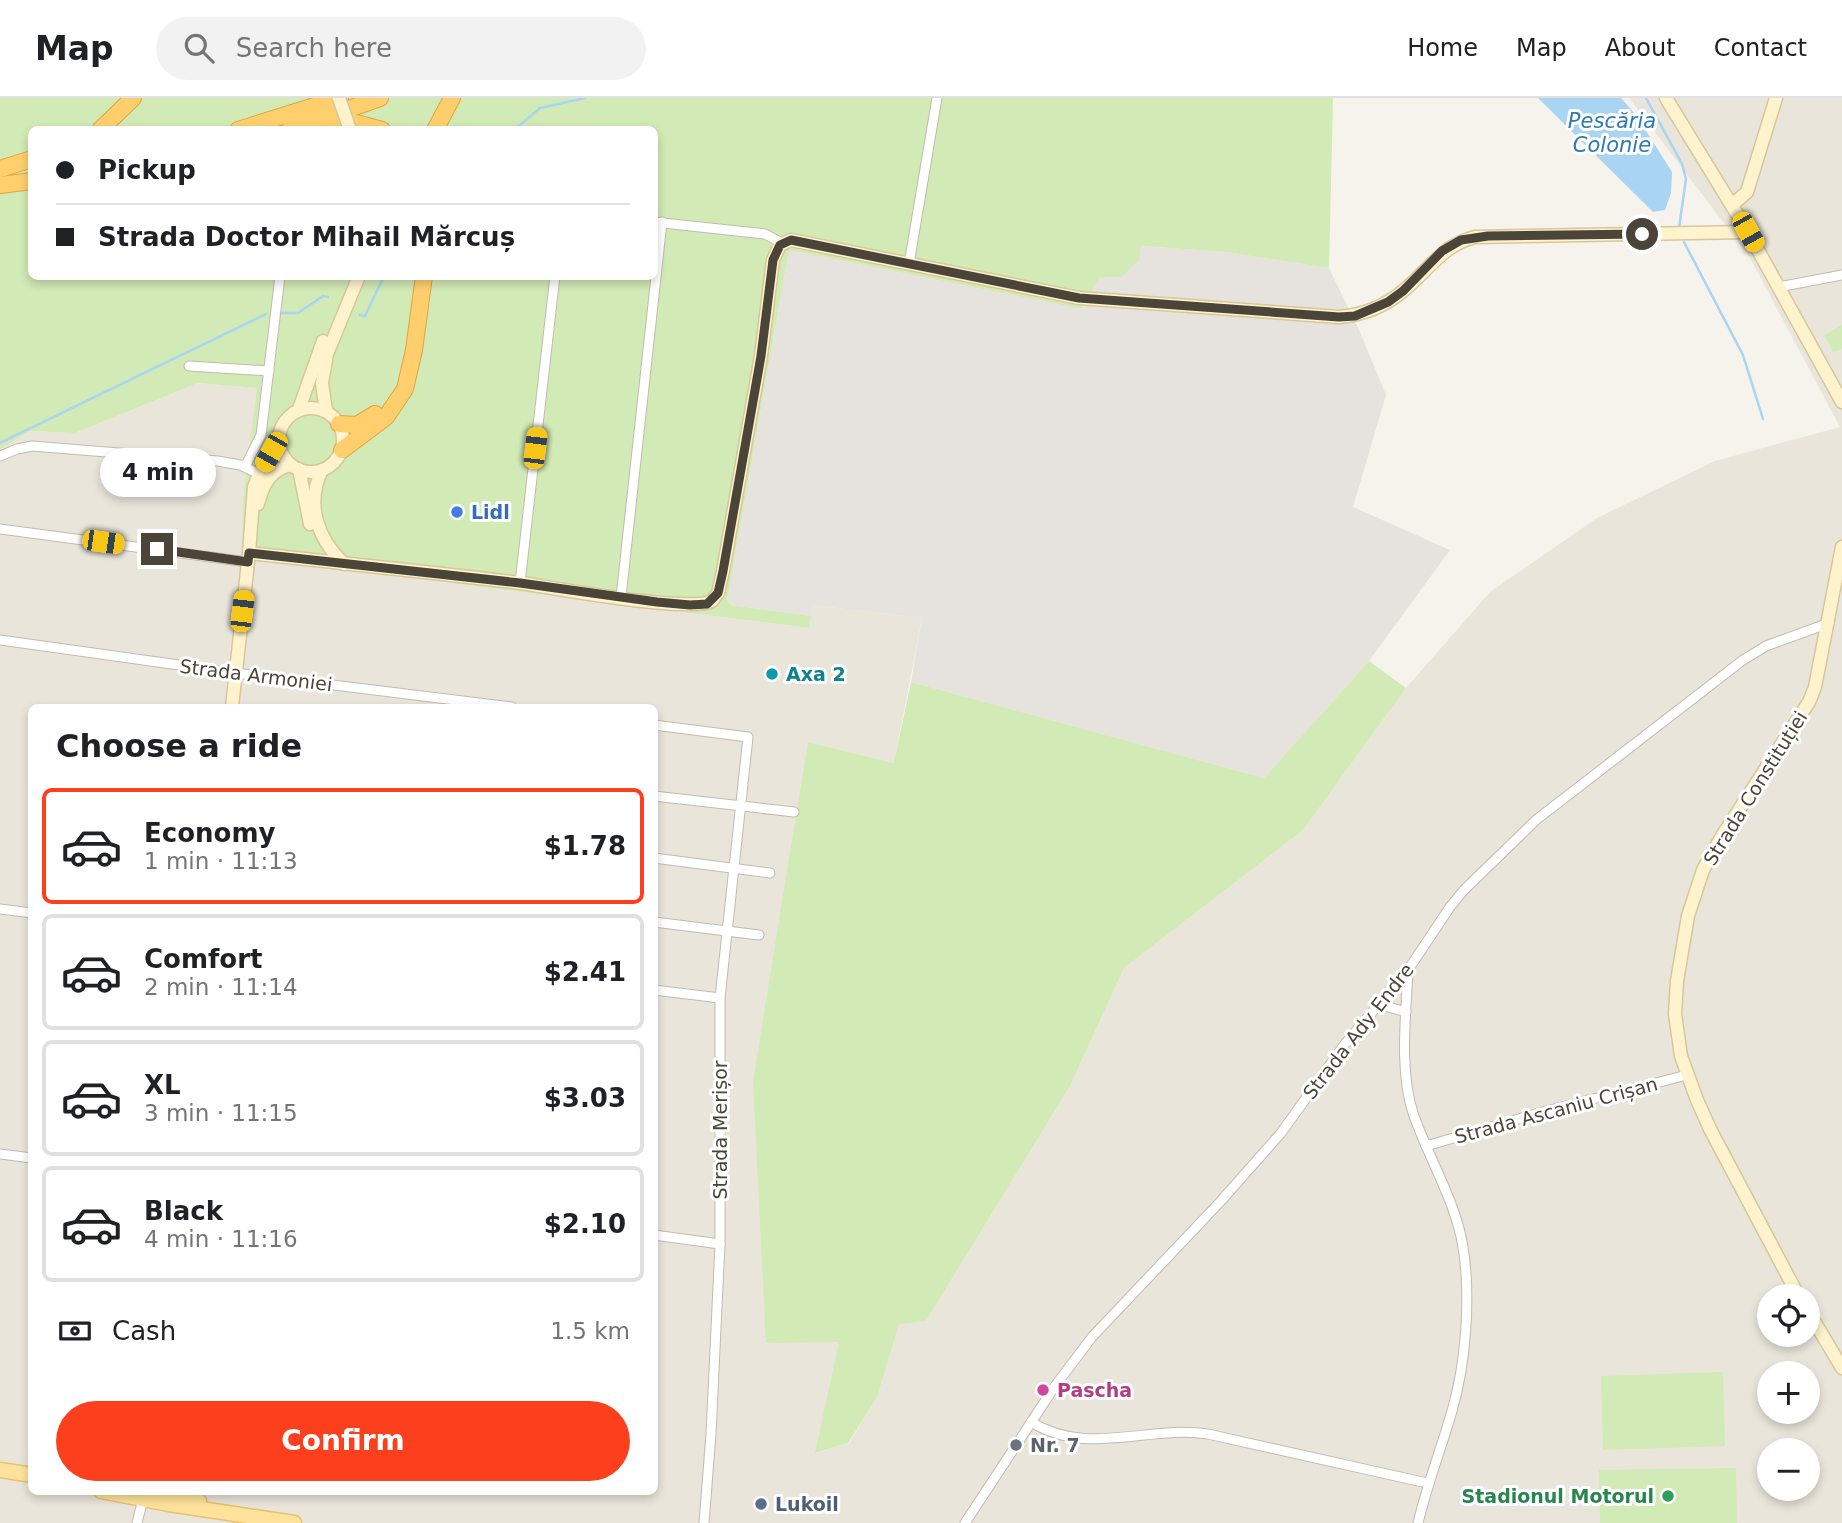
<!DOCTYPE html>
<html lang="en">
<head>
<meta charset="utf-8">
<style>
  body { margin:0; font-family:"DejaVu Sans",sans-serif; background:#f2f2f2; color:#202124; height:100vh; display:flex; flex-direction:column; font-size:26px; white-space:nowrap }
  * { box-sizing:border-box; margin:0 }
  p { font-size:23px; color:#757577 }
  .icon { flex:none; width:38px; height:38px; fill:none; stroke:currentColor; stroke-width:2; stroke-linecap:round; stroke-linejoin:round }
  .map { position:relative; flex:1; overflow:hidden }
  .side { position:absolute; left:28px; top:606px; width:630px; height:791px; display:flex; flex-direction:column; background:#fff; border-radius:10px; box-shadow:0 4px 10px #0003 }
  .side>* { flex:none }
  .top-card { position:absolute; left:28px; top:28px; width:630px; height:154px; border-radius:10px; box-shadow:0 4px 10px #0003; display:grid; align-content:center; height:154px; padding:0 28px; background:#fff }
  .fabs { position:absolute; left:1757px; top:1186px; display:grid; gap:14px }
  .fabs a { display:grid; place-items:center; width:63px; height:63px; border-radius:50%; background:#fff; box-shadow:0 4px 10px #0003; font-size:35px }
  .end { position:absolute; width:32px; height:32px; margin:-16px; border:9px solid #4b4439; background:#fff; box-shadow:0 0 0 4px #fff }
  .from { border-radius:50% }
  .bubble { position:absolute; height:49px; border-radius:24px; background:#fff; box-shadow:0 4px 10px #0003; font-size:23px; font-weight:700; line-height:49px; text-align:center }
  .car { position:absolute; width:21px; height:42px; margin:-21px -10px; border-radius:9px; box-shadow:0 0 5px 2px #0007; background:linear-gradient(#f5c518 24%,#345 0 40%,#f5c518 0 76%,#345 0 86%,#f5c518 0) }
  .top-card b { display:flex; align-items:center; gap:24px; height:66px; font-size:26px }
  .top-card b+b { border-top:2px solid #e0e0e0 }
  .top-card i { width:18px; height:18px; background:#202124 }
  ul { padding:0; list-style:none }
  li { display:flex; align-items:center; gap:21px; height:116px; margin:0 14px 10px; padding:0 14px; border:4px solid #e0e0e0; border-radius:10px }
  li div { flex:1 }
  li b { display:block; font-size:26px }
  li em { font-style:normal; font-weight:700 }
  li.on { border-color:#fc3f1d }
  li>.icon { width:63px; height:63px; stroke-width:1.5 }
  h2 { padding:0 28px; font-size:32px; line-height:84px }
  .pay { display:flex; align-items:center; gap:18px; height:77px; padding:0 28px; font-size:26px }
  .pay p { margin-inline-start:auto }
  .button { display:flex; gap:14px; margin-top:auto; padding:14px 28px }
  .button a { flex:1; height:80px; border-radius:42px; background:#fc3f1d; color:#fff; font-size:28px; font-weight:700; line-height:80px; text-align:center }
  header { display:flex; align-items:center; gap:42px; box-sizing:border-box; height:98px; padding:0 35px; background:#fff; border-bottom:2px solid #e0e0e0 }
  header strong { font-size:33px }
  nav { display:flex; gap:38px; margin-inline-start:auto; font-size:24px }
  .search { width:490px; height:63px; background:#f2f2f2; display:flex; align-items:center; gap:18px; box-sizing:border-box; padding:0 24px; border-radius:38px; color:#757577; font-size:26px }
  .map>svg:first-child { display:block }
  .residential { fill:#eae5da; fill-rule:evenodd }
  .industrial { fill:#e6e2dd }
  .green { fill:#d2eab5; fill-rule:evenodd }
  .water { fill:#a9d4f2 }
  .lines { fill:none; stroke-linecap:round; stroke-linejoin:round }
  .stream { stroke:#a9d4f2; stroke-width:2.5 }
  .street-casing { stroke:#c2bbae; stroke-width:11 }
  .secondary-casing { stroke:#d6c79b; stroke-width:15 }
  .primary-casing { stroke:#e6c16a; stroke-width:17 }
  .highway-casing { stroke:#e0a43c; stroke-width:18 }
  .street { stroke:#fff; stroke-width:9 }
  .secondary { stroke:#fff3cd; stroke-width:12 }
  .primary { stroke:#ffe39c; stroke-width:14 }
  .highway { stroke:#ffcf6e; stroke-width:16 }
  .secondary-bridge-casing { stroke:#d6c79b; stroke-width:15; stroke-linecap:butt }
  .secondary-bridge { stroke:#fff3cd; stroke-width:12 }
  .route { stroke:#4b4439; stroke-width:9 }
  .shop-dot { fill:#3f7fe0; stroke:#fff; stroke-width:2.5 }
  .culture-dot { fill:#0f9aa8; stroke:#fff; stroke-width:2.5 }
  .hotel-dot { fill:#d1479c; stroke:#fff; stroke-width:2.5 }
  .worship-dot { fill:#6b7280; stroke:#fff; stroke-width:2.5 }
  .leisure-dot { fill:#2e9e5b; stroke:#fff; stroke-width:2.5 }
  .service-dot { fill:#5c6f8a; stroke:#fff; stroke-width:2.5 }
  .labels { text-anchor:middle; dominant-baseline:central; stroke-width:6; stroke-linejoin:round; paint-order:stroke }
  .shop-label { font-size:19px; font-weight:bold; fill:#366cbe; stroke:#fff; text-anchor:start }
  .culture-label { font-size:19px; font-weight:bold; fill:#0d838f; stroke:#fff; text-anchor:start }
  .street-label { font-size:19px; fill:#4b4439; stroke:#fff }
  .hotel-label { font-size:19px; font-weight:bold; fill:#b23c85; stroke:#fff; text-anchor:start }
  .worship-label { font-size:19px; font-weight:bold; fill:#5b616d; stroke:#fff; text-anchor:start }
  .leisure-label { font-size:19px; font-weight:bold; fill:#27864d; stroke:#fff; text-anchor:end }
  .service-label { font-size:19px; font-weight:bold; fill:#4e5e75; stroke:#fff; text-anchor:start }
  .water-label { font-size:21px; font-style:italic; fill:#2e7ab2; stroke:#fff }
</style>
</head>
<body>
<header>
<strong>Map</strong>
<div class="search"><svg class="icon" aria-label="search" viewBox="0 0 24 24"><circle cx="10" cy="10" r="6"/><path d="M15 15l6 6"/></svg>Search here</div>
<nav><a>Home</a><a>Map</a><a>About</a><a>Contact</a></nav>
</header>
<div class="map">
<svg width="1842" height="1425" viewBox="0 0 1842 1425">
  <rect width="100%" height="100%" fill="#f6f3ec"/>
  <!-- residential -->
  <path class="residential" d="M1629 0H1842V1425H0V351L30 333 75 335 198 285 258 290 243 400V459L810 530 812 507 922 520 894 665 809 644 840 1244 816 1355 849 1345 877 1300 899 1225 926 1223 1070 988 1124 870 1303 732 1406 590 1490 494 1597 420 1715 363 1840 329 1749 158ZM32 609H654V1393H32ZM1769 1199H1808V1237H1769ZM1769 1276H1808V1314H1769ZM1769 1353H1808V1391H1769Z"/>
  <!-- industrial -->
  <path class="industrial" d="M1140 148 1226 154 1329 170 1360 234 1386 297 1353 409 1450 452 1369 563 1264 680 911 584 922 520 812 507 811 518 731 507 727 503 789 152 1081 211 1100 178Z"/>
  <!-- green -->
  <g class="green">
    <path d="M0 0H1333L1329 170 1226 154 1141 148 1139 162 1122 179H1100L1081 211 789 152 727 503 731 507 811 518 810 530 242 459 243 400 257 290 198 285 75 335 30 333 0 351ZM32 32H654V178H32Z"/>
    <path d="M1842 227V251L1833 254 1824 237Z"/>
    <path d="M1369 563 1406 590 1303 732 1124 870 1070 988 926 1223 899 1226 877 1300 848 1345 815 1355 839 1244 766 1245 753 983 808 644 894 665 911 584 1264 680Z"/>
    <path d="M1723 1274 1725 1348 1603 1352 1601 1278Z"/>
    <path d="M1736 1370 1737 1425H1600L1599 1372Z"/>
  </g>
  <!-- water -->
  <path class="water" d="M1538 0H1621L1636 17 1672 74 1671 95 1665 112 1653 114Z"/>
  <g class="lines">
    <!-- stream -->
    <g class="stream">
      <path d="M1646 0 1682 66 1686 81 1679 130"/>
      <path d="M510 32 519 28 540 10 585 0"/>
      <path d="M1684 144 1743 257 1763 321"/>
      <path d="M281 215H298L323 198 328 199"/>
      <path d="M360 217 365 218 384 178"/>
      <path d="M0 345 266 216"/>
    </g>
    <defs>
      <g id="street">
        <path d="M654 124 765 136 782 145"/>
        <path d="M909 166 937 0"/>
        <path d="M1778 189 1842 177"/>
        <path d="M189 268 269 273"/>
        <path d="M0 358 17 351 32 348 218 363 240 367 259 376"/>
        <path d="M245 369 261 337 280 178"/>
        <path d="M0 431 248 464"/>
        <path d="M520 485 555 178"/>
        <path d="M621 499 662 124"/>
        <path d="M0 542 236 575 512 609"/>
        <path d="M654 627 748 639 720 900V1146L711 1336 704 1425"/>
        <path d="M654 698 794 714"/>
        <path d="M654 760 770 775"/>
        <path d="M0 811 32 815"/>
        <path d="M654 824 759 837"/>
        <path d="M1408 872C1406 917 1399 971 1413 1015 1428 1059 1456 1104 1463 1149 1471 1199 1466 1265 1452 1313 1441 1351 1427 1387 1418 1425"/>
        <path d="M654 892 720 900"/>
        <path d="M1378 906 1406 914"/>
        <path d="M1426 1048 1546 1013 1687 977"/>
        <path d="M0 1056 32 1060"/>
        <path d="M654 1137 720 1146"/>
        <path d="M1031 1324C1087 1359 1148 1327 1208 1336L1427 1385"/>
        <path d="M137 1425 143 1401"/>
        <path d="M965 1425 1055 1288 1092 1239 1220 1104 1281 1035 1345 946 1408 872 1450 809 1464 792 1536 722 1743 562 1766 548 1829 525"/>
      </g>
      <g id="secondary">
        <path d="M1666 0 1748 134 1842 304"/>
        <path d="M1732 107 1747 94 1776 0"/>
        <circle cx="311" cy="342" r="32"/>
        <path d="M299 311 323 243"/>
        <path d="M326 313 322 285 327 256 359 178"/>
        <path d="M299 371 310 426"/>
        <path d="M322 372C305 407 318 441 344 466"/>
        <path d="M258 406C263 386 270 372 291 367"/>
        <path d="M249 455C339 465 430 474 521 485 555 490 688 515 712 503L718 495 723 473 761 258 773 162 780 147 791 142 1079 200 1339 219C1363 217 1384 209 1403 193 1428 173 1442 147 1475 139L1748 134"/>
        <path d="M232 609 249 455 254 389 259 376 279 343"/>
        <path d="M1799 1199 1710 1031 1697 1002 1681 958 1675 916 1677 883 1688 818 1703 772 1722 738 1809 604 1815 589 1842 449"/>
        <path d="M1808 1213 1842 1270"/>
      </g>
      <g id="primary">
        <path d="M0 1372 32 1377"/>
        <path d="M101 1393 169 1406 294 1425"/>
        <path d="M162 1393 199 1403"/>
      </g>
      <g id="highway">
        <path d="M333 27 356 25 382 32"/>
        <path d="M100 32 133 0"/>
        <path d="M238 32 340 0"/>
        <path d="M289 32 380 0"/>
        <path d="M435 32 452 0"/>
        <path d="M0 71 32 61"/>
        <path d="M0 87 32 83"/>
        <path d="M339 326 357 327 375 316"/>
        <path d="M342 352 386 319 405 291 414 252 424 178"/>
      </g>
    </defs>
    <!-- street casing -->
    <use href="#street" class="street-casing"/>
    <!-- secondary casing -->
    <use href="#secondary" class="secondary-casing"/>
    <!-- primary casing -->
    <use href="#primary" class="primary-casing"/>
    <!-- highway casing -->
    <use href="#highway" class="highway-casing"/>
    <!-- street -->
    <use href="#street" class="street"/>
    <!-- secondary -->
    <use href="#secondary" class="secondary"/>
    <!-- primary -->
    <use href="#primary" class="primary"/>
    <!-- highway -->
    <use href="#highway" class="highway"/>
    <defs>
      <path id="secondary-bridge" d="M339 0 350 32"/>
    </defs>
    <!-- secondary-bridge casing -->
    <use href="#secondary-bridge" class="secondary-bridge-casing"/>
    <!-- secondary-bridge -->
    <use href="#secondary-bridge" class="secondary-bridge"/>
  </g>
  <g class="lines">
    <!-- route -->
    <path class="route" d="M157 451 248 464 249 455 520 485 657 504 690 507 707 506 718 495 723 473 761 258 773 162 780 147 791 142 1079 200 1339 219 1355 218 1388 204 1403 193 1442 153 1461 142 1488 138 1642 136"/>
  </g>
  <!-- markers -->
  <circle class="shop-dot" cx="457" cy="414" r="7"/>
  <circle class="culture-dot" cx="772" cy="576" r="7"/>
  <circle class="hotel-dot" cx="1043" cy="1292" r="7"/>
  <circle class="worship-dot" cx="1016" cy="1347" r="7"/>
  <circle class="leisure-dot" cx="1668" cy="1398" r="7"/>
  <circle class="service-dot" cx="761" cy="1406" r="7"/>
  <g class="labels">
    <!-- shop labels -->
    <g class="shop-label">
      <text x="471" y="414">Lidl</text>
    </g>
    <!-- culture labels -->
    <g class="culture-label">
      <text x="786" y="576">Axa 2</text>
    </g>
    <!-- street labels -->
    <g class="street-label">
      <text transform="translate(256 577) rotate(7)">Strada Armoniei</text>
      <text transform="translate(1755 690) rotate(-58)">Strada Constituției</text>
      <text transform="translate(1358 933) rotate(-52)">Strada Ady Endre</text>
      <text transform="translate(1556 1012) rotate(-15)">Strada Ascaniu Crișan</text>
      <text transform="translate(720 1032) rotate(-90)">Strada Merișor</text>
    </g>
    <!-- hotel labels -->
    <g class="hotel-label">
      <text x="1057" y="1292">Pascha</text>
    </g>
    <!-- worship labels -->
    <g class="worship-label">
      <text x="1030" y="1347">Nr. 7</text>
    </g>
    <!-- leisure labels -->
    <g class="leisure-label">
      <text x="1654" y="1398">Stadionul Motorul</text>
    </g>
    <!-- service labels -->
    <g class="service-label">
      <text x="775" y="1406">Lukoil</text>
    </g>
    <!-- water labels -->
    <g class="water-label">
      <text x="1612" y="23">Pescăria<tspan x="1612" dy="24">Colonie</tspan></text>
    </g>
  </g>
</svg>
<div class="fabs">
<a><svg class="icon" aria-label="locate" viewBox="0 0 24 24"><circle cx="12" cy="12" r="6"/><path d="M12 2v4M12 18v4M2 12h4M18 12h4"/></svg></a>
<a>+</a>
<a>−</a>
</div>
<i class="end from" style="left:1642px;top:136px"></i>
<i class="end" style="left:157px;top:451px"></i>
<div class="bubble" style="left:100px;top:350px;width:116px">4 min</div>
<i class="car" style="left:1748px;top:134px;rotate:151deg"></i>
<i class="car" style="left:535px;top:350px;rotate:7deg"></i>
<i class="car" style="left:271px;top:354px;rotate:210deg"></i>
<i class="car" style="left:103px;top:444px;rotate:98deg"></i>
<i class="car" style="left:242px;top:513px;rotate:7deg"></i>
<div class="top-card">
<b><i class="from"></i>Pickup</b>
<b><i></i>Strada Doctor Mihail Mărcuș</b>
</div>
<section class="side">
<h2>Choose a ride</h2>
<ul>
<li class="on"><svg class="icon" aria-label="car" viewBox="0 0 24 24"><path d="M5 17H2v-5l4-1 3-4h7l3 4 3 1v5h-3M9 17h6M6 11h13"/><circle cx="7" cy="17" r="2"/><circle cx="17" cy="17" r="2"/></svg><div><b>Economy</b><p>1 min · 11:13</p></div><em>$1.78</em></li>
<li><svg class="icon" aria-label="car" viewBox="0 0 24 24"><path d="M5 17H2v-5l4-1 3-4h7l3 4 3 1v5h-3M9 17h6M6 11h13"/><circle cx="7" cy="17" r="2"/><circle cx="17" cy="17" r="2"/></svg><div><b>Comfort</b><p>2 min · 11:14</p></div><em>$2.41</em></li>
<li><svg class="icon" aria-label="car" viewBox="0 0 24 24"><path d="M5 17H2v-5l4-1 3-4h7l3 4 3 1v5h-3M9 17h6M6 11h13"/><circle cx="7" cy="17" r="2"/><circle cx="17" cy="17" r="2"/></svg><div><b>XL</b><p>3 min · 11:15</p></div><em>$3.03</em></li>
<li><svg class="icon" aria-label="car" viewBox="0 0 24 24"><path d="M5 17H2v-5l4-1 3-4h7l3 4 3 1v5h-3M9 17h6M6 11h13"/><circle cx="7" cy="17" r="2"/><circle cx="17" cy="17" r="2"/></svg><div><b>Black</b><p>4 min · 11:16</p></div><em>$2.10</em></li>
</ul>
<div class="pay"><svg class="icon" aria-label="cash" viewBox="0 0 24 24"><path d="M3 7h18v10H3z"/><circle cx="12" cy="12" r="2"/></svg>Cash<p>1.5 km</p></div>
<div class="button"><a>Confirm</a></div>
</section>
</div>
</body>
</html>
